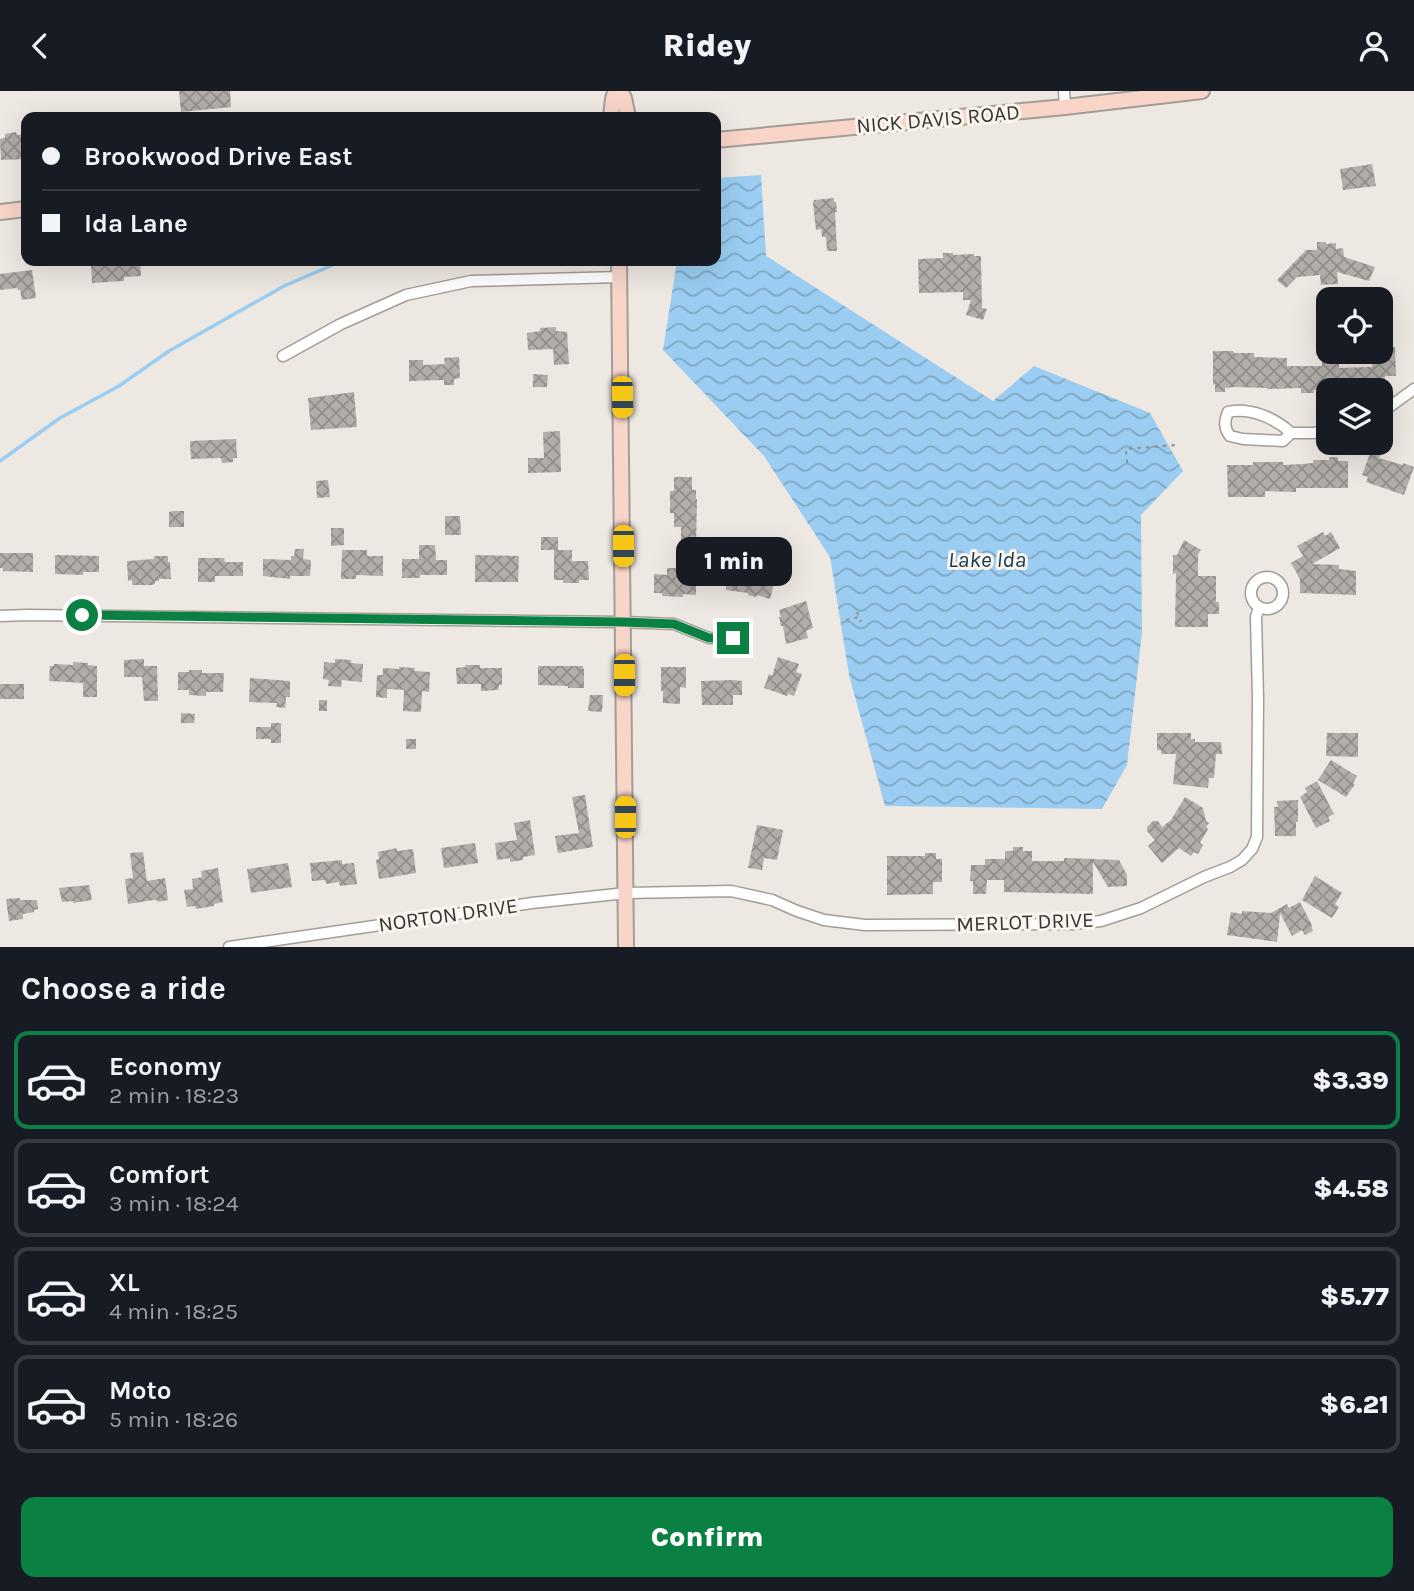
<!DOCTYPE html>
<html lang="en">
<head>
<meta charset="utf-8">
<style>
  body { margin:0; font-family:Karla,sans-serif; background:#242831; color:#f1f3f6; height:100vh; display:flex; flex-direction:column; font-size:26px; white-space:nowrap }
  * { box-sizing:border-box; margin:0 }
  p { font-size:23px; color:#9ea1a6 }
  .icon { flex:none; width:38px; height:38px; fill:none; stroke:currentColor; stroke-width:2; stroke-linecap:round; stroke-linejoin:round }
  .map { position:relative; height:856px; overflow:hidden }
  .details { display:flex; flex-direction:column; background:#171b24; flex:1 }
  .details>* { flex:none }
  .banner { position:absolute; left:21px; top:21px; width:700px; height:154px; border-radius:14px; box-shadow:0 7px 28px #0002; display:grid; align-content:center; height:154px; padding:0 21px; background:#171b24 }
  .controls { position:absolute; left:1316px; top:196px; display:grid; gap:14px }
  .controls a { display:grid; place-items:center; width:77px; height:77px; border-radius:14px; background:#171b24; box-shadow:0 7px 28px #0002; font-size:35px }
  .end { position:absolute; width:32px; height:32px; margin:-16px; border:9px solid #0b8043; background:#fff; box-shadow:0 0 0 4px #fff }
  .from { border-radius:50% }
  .bubble { position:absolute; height:49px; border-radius:14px; background:#171b24; box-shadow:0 7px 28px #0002; font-size:23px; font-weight:800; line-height:49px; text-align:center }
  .car { position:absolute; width:21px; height:42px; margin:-21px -10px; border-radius:9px; box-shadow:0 0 5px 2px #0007; background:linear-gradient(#f5c518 24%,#345 0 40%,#f5c518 0 76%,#345 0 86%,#f5c518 0) }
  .banner b { display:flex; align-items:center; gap:24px; height:66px; font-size:26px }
  .banner b+b { border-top:2px solid #363941 }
  .banner i { width:18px; height:18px; background:#f1f3f6 }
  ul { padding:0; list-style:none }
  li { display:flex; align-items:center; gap:21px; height:98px; margin:0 14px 10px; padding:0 7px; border:4px solid #363941; border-radius:14px }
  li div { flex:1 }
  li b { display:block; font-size:26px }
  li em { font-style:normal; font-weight:800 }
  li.current { border-color:#0b8043 }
  li>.icon { width:63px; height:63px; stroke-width:1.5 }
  h2 { padding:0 21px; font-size:32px; line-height:84px }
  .primary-button { display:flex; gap:14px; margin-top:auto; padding:14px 21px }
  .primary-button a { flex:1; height:80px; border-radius:14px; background:#0b8043; color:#fff; font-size:28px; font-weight:800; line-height:80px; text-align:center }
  header { display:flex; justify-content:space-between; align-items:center; height:91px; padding:0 21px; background:#171b24; font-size:32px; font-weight:800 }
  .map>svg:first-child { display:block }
  .water { fill:url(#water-waves) }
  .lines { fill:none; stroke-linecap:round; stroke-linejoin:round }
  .stream { stroke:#9acdf1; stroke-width:3.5 }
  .building { fill:url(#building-cross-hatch) }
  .street-casing { stroke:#a29d97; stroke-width:13 }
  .secondary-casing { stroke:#a29d97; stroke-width:18 }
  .path { stroke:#938f8b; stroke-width:2; stroke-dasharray:3.5 5; stroke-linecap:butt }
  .street { stroke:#fff; stroke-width:10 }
  .secondary { stroke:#f8d4c9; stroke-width:14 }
  .route { stroke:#0b8043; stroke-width:9 }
  .labels { text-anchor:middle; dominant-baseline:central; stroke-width:6; stroke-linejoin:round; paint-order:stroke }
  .street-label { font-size:21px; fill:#373533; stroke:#fbf5ee }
  .water-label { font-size:23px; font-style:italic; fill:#113951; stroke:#fbf5ee }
</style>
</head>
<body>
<header><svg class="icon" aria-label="back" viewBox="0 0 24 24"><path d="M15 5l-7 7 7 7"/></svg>Ridey<svg class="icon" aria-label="person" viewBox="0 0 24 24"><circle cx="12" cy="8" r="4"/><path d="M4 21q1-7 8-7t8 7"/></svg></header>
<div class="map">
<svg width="1414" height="856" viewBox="0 0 1414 856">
  <defs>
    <pattern id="water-waves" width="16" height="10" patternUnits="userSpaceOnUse" patternTransform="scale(1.75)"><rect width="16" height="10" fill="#9acdf1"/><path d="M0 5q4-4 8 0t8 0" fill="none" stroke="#7ea7c4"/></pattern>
    <pattern id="building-cross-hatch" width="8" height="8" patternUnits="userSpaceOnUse" patternTransform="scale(1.75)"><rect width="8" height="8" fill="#b2ada7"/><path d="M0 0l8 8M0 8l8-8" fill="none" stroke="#928e89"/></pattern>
  </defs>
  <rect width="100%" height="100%" fill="#ede8e1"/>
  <!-- water -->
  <path class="water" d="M761 84 766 165 993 310 1034 275 1150 322 1183 380 1141 424 1142 541 1127 674 1102 718 885 715 849 584 830 466 764 365 663 259 677 170H716V87Z"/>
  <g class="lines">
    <!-- stream -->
    <path class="stream" d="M0 370 60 327 119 295 169 260 284 195 342 170"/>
  </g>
  <!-- building -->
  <g class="building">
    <path d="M179 0H230L231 16 181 21Z"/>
    <path d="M16 41 17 44 25 43 26 68 1 69 0 48 5 47V43Z"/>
    <path d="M1372 73 1376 95 1343 99 1340 78Z"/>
    <path d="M834 107V111H836L837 121H835L837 160H827L826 146H822L821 138 816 139 813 113 814 109Z"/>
    <path d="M1317 151H1326V153L1336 152V158L1343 157 1344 166 1375 176 1369 190 1337 181 1338 193 1321 194 1320 184 1297 186 1286 197 1277 189 1306 159H1317Z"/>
    <path d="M943 162H953V164L974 163V165H981L982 217 987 218 983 229 966 224 971 209H963V201L919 202 918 168 943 167Z"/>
    <path d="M98 170H140L141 185 124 186V190L92 192 91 173 98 172Z"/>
    <path d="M32 179 36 207 22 209 20 199H18L17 197 0 199V183Z"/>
    <path d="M556 236V240L567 241 569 273 554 274 553 258 528 259 527 242 540 240V237Z"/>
    <path d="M1395 256 1396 285H1385V289L1365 290V299H1314V302H1301V297L1267 298V297L1235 296 1225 297V301H1215V293L1213 294V260H1233L1234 262H1254V266L1287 267V275H1322V271H1324V268H1339V277L1372 276V261H1381V257Z"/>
    <path d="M459 266 460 287 454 288V294H444V289L409 290V269H423V274L445 273 444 267Z"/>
    <path d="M533 283 548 284 547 296H533Z"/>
    <path d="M354 301 357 336 311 339 308 307Z"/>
    <path d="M560 340 561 381 528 382V367H544L543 341Z"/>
    <path d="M236 348 237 367H233V371L222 372 221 367 191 368 190 350Z"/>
    <path d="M1371 360 1381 363 1379 367 1403 374V372L1414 376 1404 404 1366 391 1368 386 1362 384Z"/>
    <path d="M1329 366H1338V370H1348V397H1296V401L1265 400V406H1228L1227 374H1253V371H1283V374L1302 373 1313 372V369H1329Z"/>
    <path d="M674 386H692V399H696V408H697L696 456H681V436H674V422H670V400H674Z"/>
    <path d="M328 389 330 406 317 407 316 390Z"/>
    <path d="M173 420H184V436H169V421Z"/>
    <path d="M445 425H460L461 444H445Z"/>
    <path d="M331 437H344V454L331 455Z"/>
    <path d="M1323 441 1325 445 1331 441 1340 457 1312 473 1339 474V478L1356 480V504L1300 502V488L1291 472 1303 465 1297 455Z"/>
    <rect x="541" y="446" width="17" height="13"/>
    <path d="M1184 449 1201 459 1198 463V485H1216V511H1219V523H1208V536H1175L1176 482 1173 483V464H1177Z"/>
    <path d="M419 454H435L436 469H447V484H420V487H402V468H419Z"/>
    <path d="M295 458H304L303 468 311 469 310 485H290V488L263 485V468L291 469V465H294Z"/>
    <path d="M342 459H367V465H383V485L356 484V488H341Z"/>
    <path d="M554 459H572V470H588L589 489H579V492H563V489H554Z"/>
    <path d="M0 462H33V481L3 480V477H0Z"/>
    <path d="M55 464 99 465V481H83V484L55 483Z"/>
    <path d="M475 464 519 465 518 491H475Z"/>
    <path d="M154 465H168V471H170L171 488H159V490H155V493L152 494H132V489L128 490 127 470 154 468Z"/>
    <path d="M198 467H224L225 471H243V485H215V491H198Z"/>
    <path d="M779 467 792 470 787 490 774 487Z"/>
    <path d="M667 477H677V484H696V504L683 503V506L662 505V502H654V483L667 484Z"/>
    <path d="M726 486H748L774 493 770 508 757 504 756 506 748 504V502L726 499Z"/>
    <path d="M806 510 813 537 806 540 808 547 786 553 783 535H781L779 526H781L779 519Z"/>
    <path d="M778 566 799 573 796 581 802 583 794 605 788 603 787 605 764 597 769 583 772 585Z"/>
    <path d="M144 568V575H157L158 610H144L142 586H124V569Z"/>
    <path d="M335 568 351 569V572L363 573 362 591 342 589 341 596 328 595 329 589 323 588 324 571 335 572Z"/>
    <path d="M73 571 88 572V574L97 575V606H83V592L49 590 50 575H54V573L73 574Z"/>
    <path d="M465 574H480V577H502V594H499L498 599 481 600V593H457L456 577 466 576Z"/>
    <path d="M538 575H583V578H584V597H568V595L538 594Z"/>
    <path d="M399 576 415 577 414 580 430 581 429 601 422 600 421 621 403 620 404 599 387 598V607L376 606 377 584H383V577L399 578Z"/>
    <path d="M661 576H686V597L680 596V613L663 612V600H661Z"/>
    <path d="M189 579H202V582H224L223 601H206V605L189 604V599H178V581H189Z"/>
    <path d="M250 587 290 590V606H286L285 617 276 616 277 612 249 611Z"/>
    <path d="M733 589 742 590V604H733V614H702L701 590Z"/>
    <rect x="0" y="593" width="24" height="15"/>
    <path d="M590 604H603L602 621 588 620Z"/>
    <rect x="319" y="609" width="8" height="11"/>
    <path d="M181 622 195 623 194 632H181Z"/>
    <path d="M271 632H281V652H271V648H256V636H271Z"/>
    <path d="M1157 642H1191V648H1195V651H1221L1222 663H1216L1214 687H1209L1208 697 1173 693 1176 663H1161V659H1157Z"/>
    <path d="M1327 642H1358V666L1326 665Z"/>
    <rect x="406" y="648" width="10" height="10"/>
    <path d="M1331 669 1357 685 1353 692 1355 693 1346 706 1318 689Z"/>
    <path d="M1317 690 1334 723 1328 726 1330 730 1316 737 1300 706 1307 701 1305 697Z"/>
    <path d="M585 704 593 756 558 762 555 745 579 742 572 706Z"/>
    <path d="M1185 706 1203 717 1206 730 1209 732 1206 736 1208 738 1200 752 1203 754 1198 763 1194 761 1191 765 1179 757 1162 772 1148 755 1155 749 1147 740V736L1153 730H1158L1162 736 1171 729Z"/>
    <path d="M1298 709V731H1296V745H1275L1274 716H1278L1277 710Z"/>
    <path d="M530 729 535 764 523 766V769L510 771V767L497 769 495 752 517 749 514 732Z"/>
    <path d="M757 734 783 739 777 769 764 767 762 779 748 777Z"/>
    <path d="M475 752 478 772 444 777 441 757Z"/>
    <path d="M1013 756H1023V760H1032V770H1064V767L1119 769 1127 784V795L1108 796 1093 771V803L1004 801V789H987L986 803H973V790H970L971 774H985V768H1005V760H1013Z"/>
    <path d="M397 757V760L413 758 416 782 379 788 376 769 379 768 378 761Z"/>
    <path d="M143 761 147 790 165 787 168 809 158 811 157 809H154L128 813 125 788 133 787 130 762Z"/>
    <path d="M925 762H936V768H942V791H933V803L887 804V765H925Z"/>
    <path d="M342 769V773L354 772 357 793 340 795 339 791 326 793 325 789 312 790 310 772Z"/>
    <path d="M288 772 292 796 251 802 247 778Z"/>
    <path d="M218 777 223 811 214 813V815L196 818 195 815 187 816 184 799 193 798 192 788 202 786 201 780Z"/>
    <path d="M1315 785 1342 802 1335 813 1339 816 1332 827 1302 809Z"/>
    <path d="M89 794 92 809 73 812V810L62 811 59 797Z"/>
    <path d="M20 807V809H37L38 818 34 819V821L23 823V828L9 830 6 808Z"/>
    <path d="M1300 811 1312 834 1311 835 1313 840 1305 844 1302 839 1292 845 1280 822 1277 851 1227 844 1231 821 1242 823V820L1271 822 1287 813 1289 817Z"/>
  </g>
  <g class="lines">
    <defs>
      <g id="street">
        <path d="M1064 0 1065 16"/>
        <path d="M283 265 341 233 406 204 471 190 620 186"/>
        <path d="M1381 322 1414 298"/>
        <path d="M1291 342 1283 350 1243 348 1230 345C1224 337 1224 331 1228 321 1250 316 1275 327 1291 342H1313L1328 340"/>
        <circle cx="1267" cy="502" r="16"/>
        <path d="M0 525 28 524 623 531 674 533 709 547H733"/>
        <path d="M229 856 532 812 626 802 731 800 772 809 797 820 824 829 865 834 1074 833 1101 830 1141 817 1204 786 1230 776 1242 769 1252 758 1257 746 1258 607 1256 526 1259 516"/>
      </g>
      <g id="secondary">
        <path d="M620 0 624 7 628 26"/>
        <path d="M610 26C614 18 610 7 617 0"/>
        <path d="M716 49 1065 16 1202 0"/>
        <path d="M0 121 26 118"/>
        <path d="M619 170 626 856"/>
      </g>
    </defs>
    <!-- street casing -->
    <use href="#street" class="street-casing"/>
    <!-- secondary casing -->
    <use href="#secondary" class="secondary-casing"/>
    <!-- path -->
    <g class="path">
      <path d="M1127 372 1126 358 1177 354"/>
      <path d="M857 521 861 531"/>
      <path d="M846 529 859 526"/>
    </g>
    <!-- street -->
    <use href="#street" class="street"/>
    <!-- secondary -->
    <use href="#secondary" class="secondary"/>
  </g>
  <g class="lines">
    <!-- route -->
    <path class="route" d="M82 524 623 531 674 533 709 547H733"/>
  </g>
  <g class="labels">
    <!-- street labels -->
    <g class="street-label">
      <text transform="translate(938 28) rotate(-5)">NICK DAVIS ROAD</text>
      <text transform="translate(448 824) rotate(-8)">NORTON DRIVE</text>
      <text transform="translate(1025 831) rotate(-2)">MERLOT DRIVE</text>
    </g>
    <!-- water labels -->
    <g class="water-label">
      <text x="987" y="468">Lake Ida</text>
    </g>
  </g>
</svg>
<div class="controls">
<a><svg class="icon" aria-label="locate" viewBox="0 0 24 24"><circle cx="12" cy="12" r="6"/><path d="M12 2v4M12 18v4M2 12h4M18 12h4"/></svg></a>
<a><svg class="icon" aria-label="layers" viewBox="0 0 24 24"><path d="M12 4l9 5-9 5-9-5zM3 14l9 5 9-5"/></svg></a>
</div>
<i class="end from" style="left:82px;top:524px"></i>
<i class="end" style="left:733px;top:547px"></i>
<div class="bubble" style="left:676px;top:446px;width:116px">1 min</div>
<i class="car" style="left:622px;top:306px;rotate:179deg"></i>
<i class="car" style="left:623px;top:455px;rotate:180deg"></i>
<i class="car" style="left:624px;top:584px;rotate:180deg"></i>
<i class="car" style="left:625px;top:726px;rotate:0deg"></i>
<div class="banner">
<b><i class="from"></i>Brookwood Drive East</b>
<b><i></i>Ida Lane</b>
</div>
</div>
<section class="details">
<h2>Choose a ride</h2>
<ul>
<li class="current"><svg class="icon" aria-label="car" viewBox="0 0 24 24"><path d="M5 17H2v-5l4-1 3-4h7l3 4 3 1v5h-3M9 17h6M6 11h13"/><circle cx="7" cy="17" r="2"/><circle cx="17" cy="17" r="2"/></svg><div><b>Economy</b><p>2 min · 18:23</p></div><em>$3.39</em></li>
<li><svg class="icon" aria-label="car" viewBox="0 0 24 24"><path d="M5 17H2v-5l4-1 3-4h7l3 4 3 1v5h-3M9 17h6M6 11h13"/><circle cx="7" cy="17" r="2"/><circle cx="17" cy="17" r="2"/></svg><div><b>Comfort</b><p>3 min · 18:24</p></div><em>$4.58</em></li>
<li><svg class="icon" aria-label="car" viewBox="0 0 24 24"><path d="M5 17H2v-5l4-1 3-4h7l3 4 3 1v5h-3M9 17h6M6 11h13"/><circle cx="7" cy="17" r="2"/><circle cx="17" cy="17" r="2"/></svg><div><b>XL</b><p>4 min · 18:25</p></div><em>$5.77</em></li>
<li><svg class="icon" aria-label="car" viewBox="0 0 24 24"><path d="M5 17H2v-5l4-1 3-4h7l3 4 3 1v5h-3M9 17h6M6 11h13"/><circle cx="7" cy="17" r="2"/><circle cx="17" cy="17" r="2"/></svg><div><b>Moto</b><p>5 min · 18:26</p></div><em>$6.21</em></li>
</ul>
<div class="primary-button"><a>Confirm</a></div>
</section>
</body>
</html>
